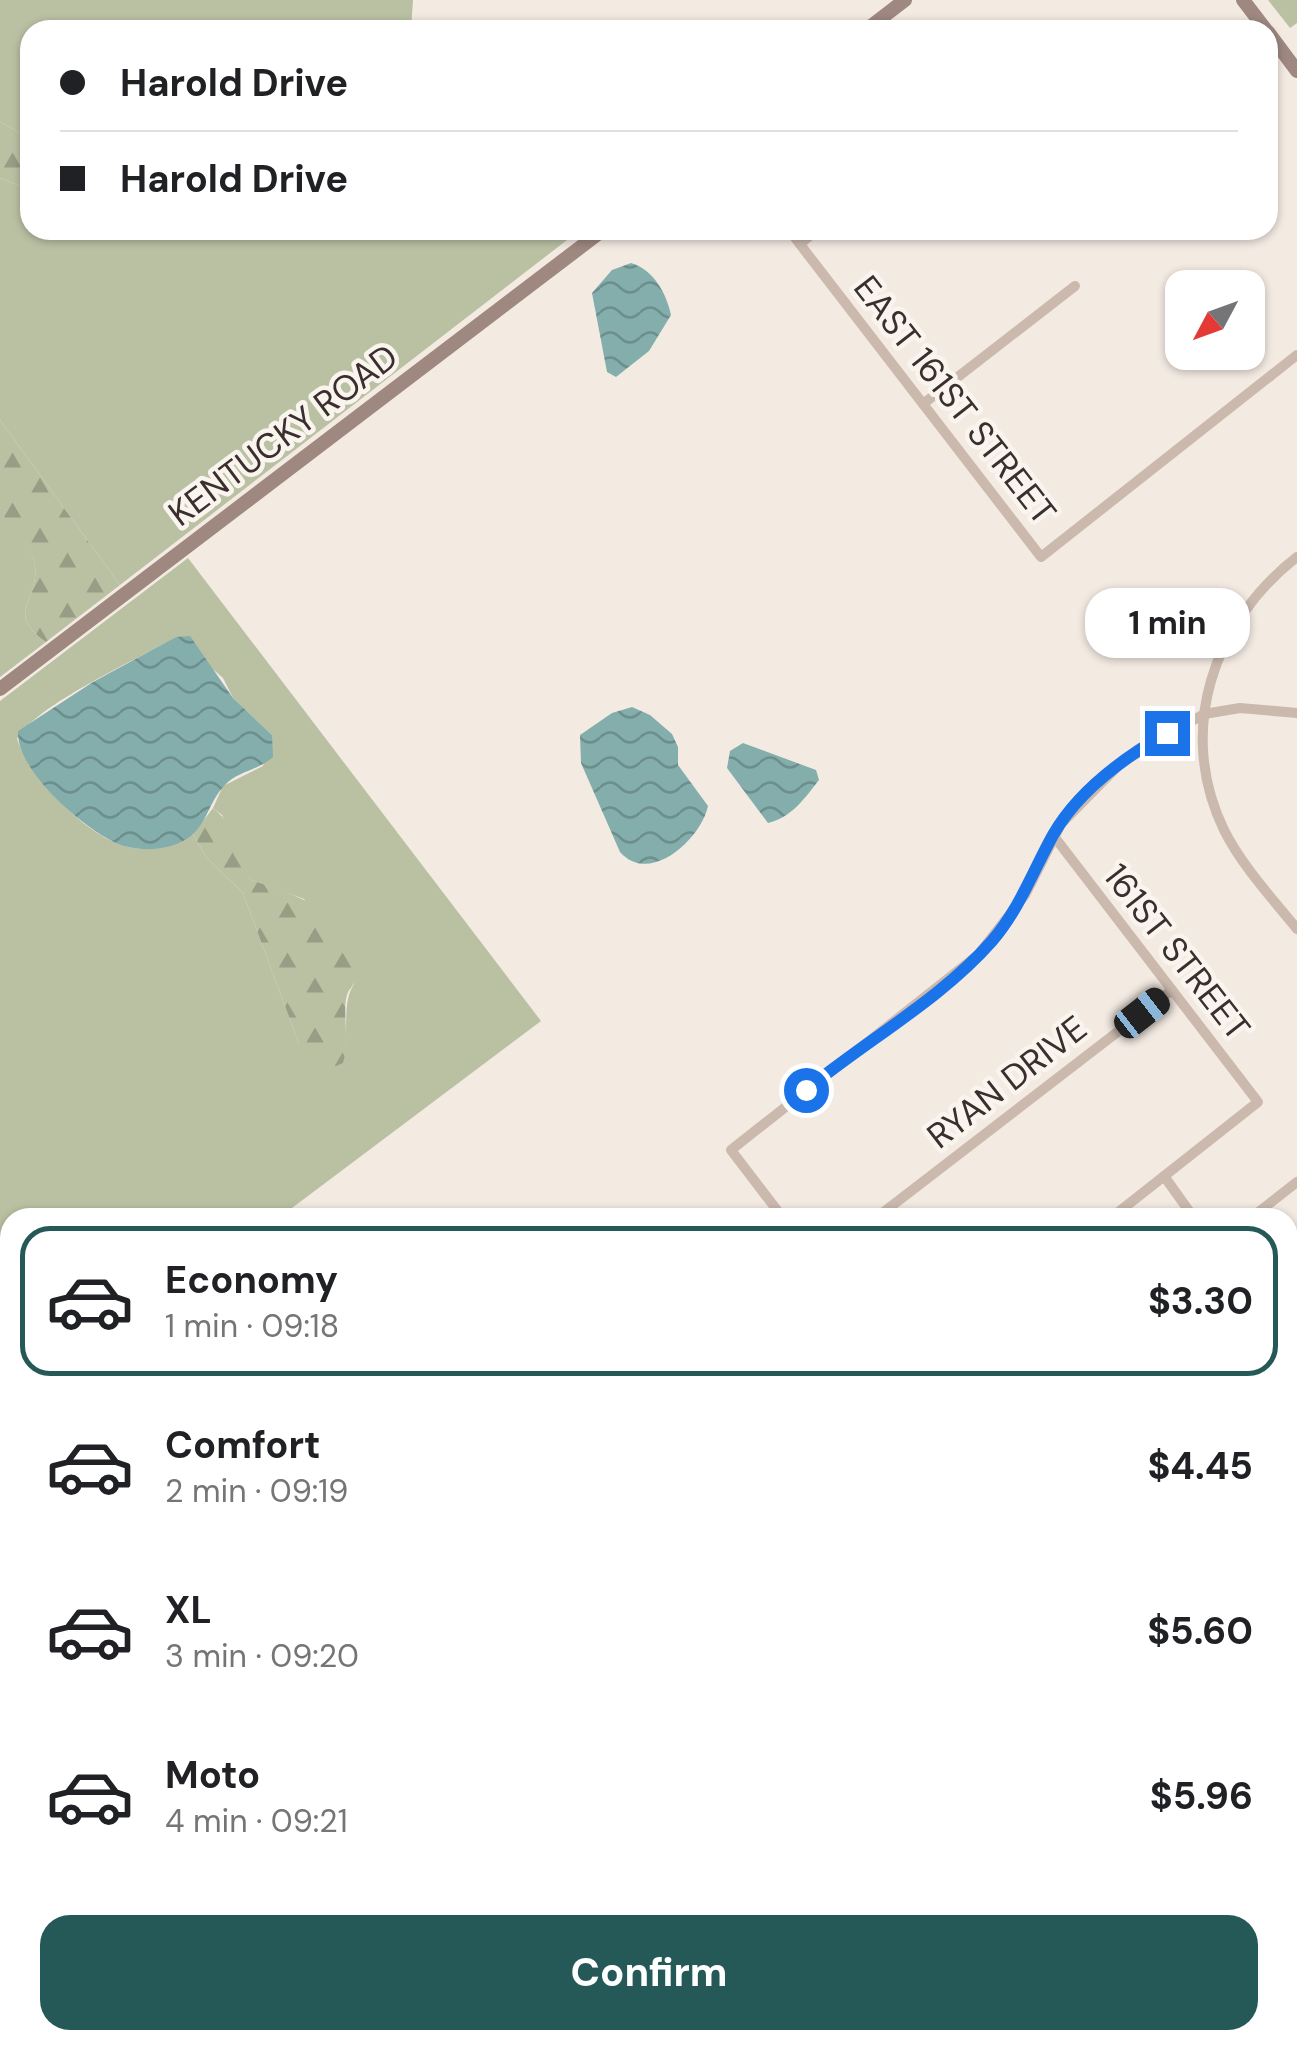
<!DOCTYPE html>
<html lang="en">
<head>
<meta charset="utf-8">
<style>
  body { margin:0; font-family:"DM Sans",sans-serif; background:#f6f6f6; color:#202124; height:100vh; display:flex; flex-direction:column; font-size:38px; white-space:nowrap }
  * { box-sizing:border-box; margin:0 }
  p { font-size:32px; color:#757577 }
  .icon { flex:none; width:55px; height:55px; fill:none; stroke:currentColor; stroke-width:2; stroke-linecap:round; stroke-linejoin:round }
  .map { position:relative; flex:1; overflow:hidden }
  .sheet { position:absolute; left:0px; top:1208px; width:1298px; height:842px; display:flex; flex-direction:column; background:#fff; border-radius:30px 30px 0 0; box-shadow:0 2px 8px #0004 }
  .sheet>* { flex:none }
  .hud { position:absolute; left:20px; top:20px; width:1258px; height:220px; border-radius:30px; box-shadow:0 2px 8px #0004; display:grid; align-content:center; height:220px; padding:0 40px; background:#fff }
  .needle { width:65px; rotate:229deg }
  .buttons { position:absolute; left:1165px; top:270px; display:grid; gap:20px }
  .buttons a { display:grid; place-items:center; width:100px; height:100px; border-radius:20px; background:#fff; box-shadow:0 2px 8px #0004; font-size:50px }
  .end { position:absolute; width:45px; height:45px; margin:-22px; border:12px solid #1a73e8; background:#fff; box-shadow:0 0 0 5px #fff }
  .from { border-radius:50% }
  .bubble { position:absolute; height:70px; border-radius:30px; background:#fff; box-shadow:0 2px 8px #0004; font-size:32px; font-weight:700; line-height:70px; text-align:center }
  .car { position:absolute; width:30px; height:60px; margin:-30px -15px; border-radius:12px; box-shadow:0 0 8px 2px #0007; background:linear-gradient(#222 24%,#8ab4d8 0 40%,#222 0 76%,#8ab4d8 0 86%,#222 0) }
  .hud b { display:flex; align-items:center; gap:35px; height:95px; font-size:38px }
  .hud b+b { border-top:2px solid #e0e0e0 }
  .hud i { width:25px; height:25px; background:#202124 }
  ul { padding:18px 0 0; list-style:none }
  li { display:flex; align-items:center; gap:30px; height:150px; margin:0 20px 15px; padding:0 20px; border:5px solid transparent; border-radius:30px }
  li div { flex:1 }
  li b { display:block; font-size:38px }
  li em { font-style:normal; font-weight:700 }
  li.selected { border-color:#245958 }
  li>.icon { width:90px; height:90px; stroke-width:1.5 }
  .action { display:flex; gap:20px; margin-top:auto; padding:20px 40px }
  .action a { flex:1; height:115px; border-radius:30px; background:#245958; color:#fff; font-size:40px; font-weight:700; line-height:115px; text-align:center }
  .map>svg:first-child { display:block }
  .green { fill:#bac1a3; fill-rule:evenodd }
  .forest { fill:url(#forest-firs) }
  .water { fill:url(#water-waves) }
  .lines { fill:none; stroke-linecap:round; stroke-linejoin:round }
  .street { stroke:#cbb9ae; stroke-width:10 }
  .secondary { stroke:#9e8880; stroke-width:14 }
  .route { stroke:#1a73e8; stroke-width:12 }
  .labels { text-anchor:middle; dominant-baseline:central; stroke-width:9; stroke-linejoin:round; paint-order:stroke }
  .street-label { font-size:35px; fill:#3a2f2c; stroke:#faf4ef }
</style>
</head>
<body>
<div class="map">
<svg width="1297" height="2049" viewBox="0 0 1297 2049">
  <defs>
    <pattern id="forest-firs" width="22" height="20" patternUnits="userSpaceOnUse" patternTransform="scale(2.5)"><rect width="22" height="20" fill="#bac1a3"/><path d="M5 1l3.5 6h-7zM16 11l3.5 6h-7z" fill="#989d85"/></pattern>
    <pattern id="water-waves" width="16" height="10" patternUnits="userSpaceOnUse" patternTransform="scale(2.5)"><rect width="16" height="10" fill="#83aeac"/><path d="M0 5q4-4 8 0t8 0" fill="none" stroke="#6c8e8c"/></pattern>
  </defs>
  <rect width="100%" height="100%" fill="#f3eae2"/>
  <!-- green -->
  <g class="green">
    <path d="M0 0H413L411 30H30V138L0 122Z"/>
    <path d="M1268 0H1297V23L1290 28Z"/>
    <path d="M0 178 30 190V230H580L120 585 0 420Z"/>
    <path d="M0 507C10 522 30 543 34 560 43 601 2 611 46 642L0 677Z"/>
    <path d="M188 558 541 1021 280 1217 10 1218V1274L0 1263V701ZM176 637 223 678 233 698 272 735 263 766 223 786 213 808 222 815 243 872 251 880 304 899 354 984C340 1006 351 1037 342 1063L299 1044 243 893 206 857 193 834C173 842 154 851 133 848 89 841 32 779 17 739 34 706 140 658 176 637Z"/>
    <path d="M708 2040H827L815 2049H715Z"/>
  </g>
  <!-- forest -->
  <g class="forest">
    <path d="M0 122 30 138V190L0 178Z"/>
    <path d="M0 420 120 585 46 642C2 611 43 601 34 560 29 540 6 527 0 507 0 483 0 445 0 420Z"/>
    <path d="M213 808C242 831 231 858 251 880 297 895 370 918 354 982 353 987 348 990 347 995 342 1011 350 1039 343 1063L336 1066 315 1058 299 1044 243 893 206 857 193 834Z"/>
    <path d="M0 1263 10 1274V1312L0 1300Z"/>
  </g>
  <!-- water -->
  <g class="water">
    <path d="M631 263C654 270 666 293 671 315L649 351 616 377 607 372 592 293 612 270Z"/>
    <path d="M190 636 233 698 272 735 273 757C259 770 239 771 226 784 206 803 208 831 179 843 161 851 135 851 118 844 84 829 16 771 18 731L93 682 176 637Z"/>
    <path d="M632 707 650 715 672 734 678 747V765L708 806C701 839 650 886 620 852L581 763 580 735 612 713Z"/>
    <path d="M743 743 816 770 819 780C804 799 792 817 768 823L727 768 730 751Z"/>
  </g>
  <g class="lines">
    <!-- street -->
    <g class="street">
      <path d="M789 230 1041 557 1297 355"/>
      <path d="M800 244 817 230"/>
      <path d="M923 404 1075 286"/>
      <path d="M1297 557C1213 622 1176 731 1224 830 1242 866 1272 898 1297 929"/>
      <path d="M1053 835 1258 1102 1111 1218"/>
      <path d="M1164 1176 1194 1218"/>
      <path d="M783 1218 731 1150 978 955 1025 895 1061 824 1122 762 1204 714 1240 708 1297 713"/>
      <path d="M876 1218 1172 990"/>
      <path d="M1251 1218 1297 1182"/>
      <path d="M1288 1389 1297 1382"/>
      <path d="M1288 1478 1297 1490"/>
      <path d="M1288 1590 1297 1583"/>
      <path d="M1288 1734 1297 1746"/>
      <path d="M1288 1789 1297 1782"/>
      <path d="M594 2040 601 2049"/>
      <path d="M1031 2040 1035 2049"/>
      <path d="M1226 2040 1231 2049"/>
      <path d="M168 2049 180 2040"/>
      <path d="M932 2049 944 2040"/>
    </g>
    <!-- secondary -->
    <g class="secondary">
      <path d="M1243 0 1266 30"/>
      <path d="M866 30 905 0"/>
      <path d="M1268 32 1297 71"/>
      <path d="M0 689 603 230"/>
    </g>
  </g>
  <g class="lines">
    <!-- route -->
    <path class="route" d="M806 1090C867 1040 940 1000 992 941 1020 908 1033 871 1053 835 1078 791 1125 757 1167 733"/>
  </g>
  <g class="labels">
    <!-- street labels -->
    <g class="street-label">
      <text transform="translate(955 400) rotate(52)">EAST 161ST STREET</text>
      <text transform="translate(283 435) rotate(-37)">KENTUCKY ROAD</text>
      <text transform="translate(1177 952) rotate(52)">161ST STREET</text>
      <text transform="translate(1007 1082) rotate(-38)">RYAN DRIVE</text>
    </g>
  </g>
</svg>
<div class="buttons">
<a><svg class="needle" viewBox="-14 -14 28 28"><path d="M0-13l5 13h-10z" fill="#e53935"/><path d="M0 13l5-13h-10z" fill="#757577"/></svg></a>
</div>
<i class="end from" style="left:806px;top:1090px"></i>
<i class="end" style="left:1167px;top:733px"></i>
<div class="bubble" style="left:1085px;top:588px;width:165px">1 min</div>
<i class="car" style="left:1142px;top:1013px;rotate:52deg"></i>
<div class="hud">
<b><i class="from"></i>Harold Drive</b>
<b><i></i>Harold Drive</b>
</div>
<section class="sheet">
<ul>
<li class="selected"><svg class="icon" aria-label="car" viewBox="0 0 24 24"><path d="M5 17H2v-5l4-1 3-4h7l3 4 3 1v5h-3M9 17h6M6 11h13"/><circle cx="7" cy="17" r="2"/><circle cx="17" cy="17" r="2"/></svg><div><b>Economy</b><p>1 min · 09:18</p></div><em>$3.30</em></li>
<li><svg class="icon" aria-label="car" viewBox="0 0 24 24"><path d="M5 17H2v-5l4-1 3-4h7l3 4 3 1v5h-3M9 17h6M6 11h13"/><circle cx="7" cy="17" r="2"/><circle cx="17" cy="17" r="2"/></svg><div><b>Comfort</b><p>2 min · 09:19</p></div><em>$4.45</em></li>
<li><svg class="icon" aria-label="car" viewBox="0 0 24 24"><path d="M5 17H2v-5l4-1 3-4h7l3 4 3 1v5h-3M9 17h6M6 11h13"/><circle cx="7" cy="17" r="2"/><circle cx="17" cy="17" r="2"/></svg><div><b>XL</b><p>3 min · 09:20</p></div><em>$5.60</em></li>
<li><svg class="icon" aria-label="car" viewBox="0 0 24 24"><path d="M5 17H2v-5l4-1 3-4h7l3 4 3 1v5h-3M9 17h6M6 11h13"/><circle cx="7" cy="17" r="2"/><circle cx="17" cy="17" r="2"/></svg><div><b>Moto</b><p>4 min · 09:21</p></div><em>$5.96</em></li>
</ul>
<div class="action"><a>Confirm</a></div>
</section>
</div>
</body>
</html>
